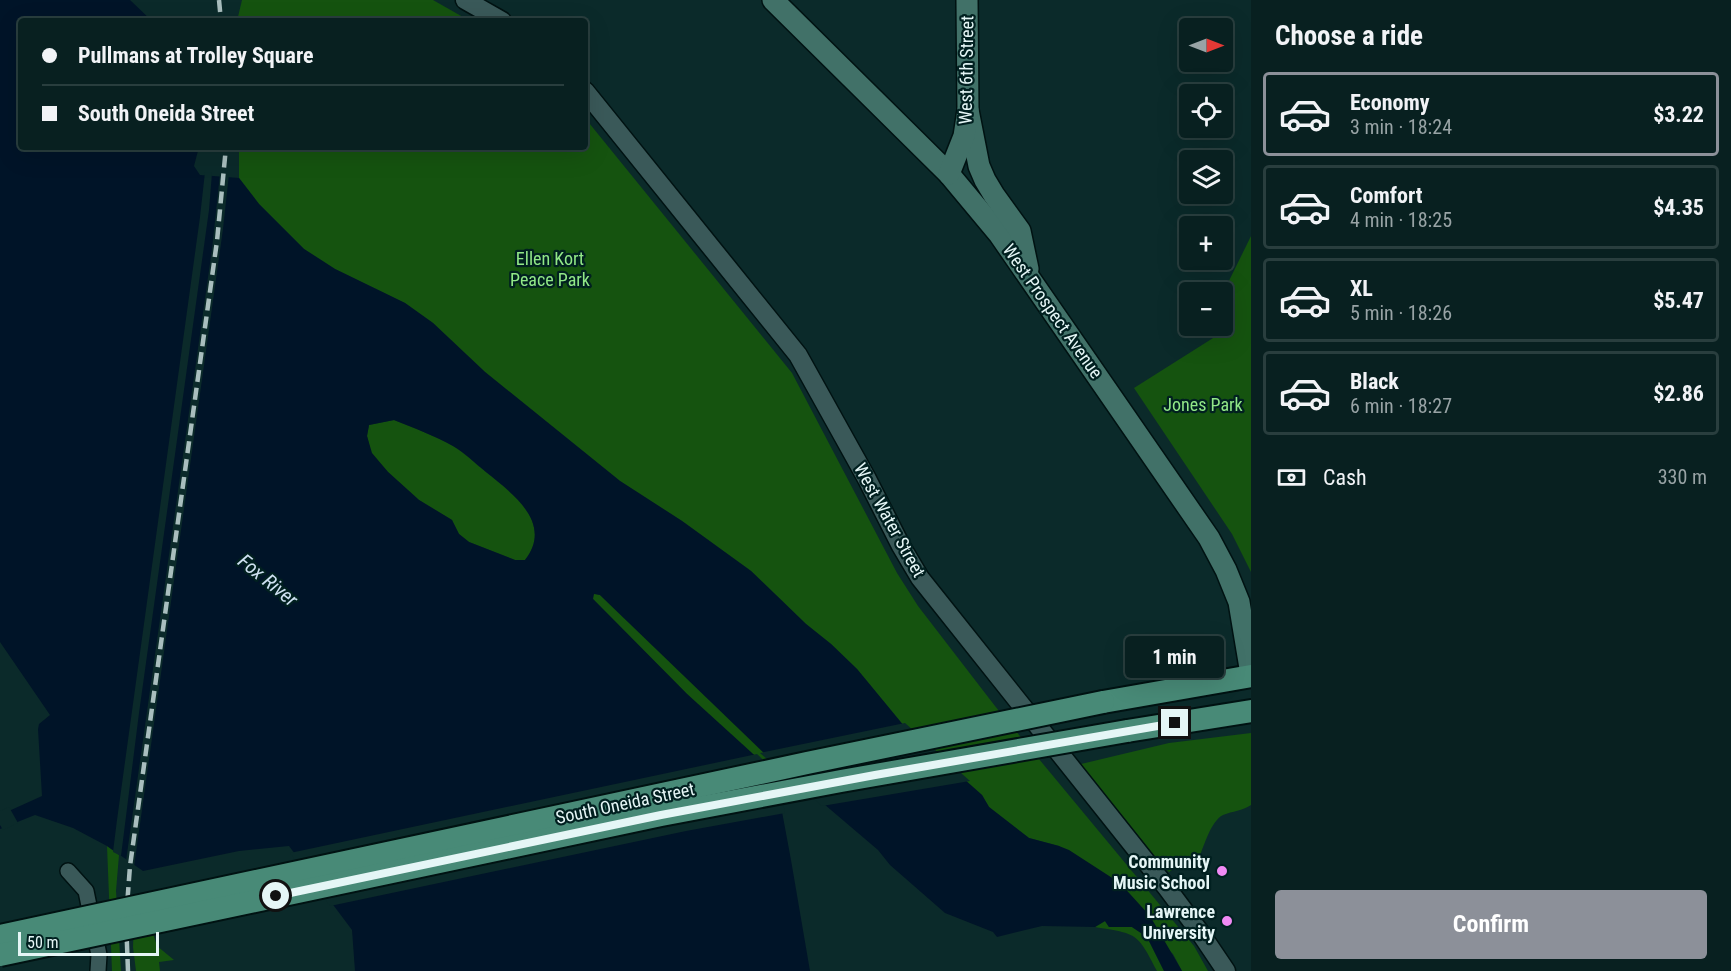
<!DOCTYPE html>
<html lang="en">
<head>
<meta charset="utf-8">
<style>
  body { margin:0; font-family:"Roboto Condensed",sans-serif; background:#162d2d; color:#f1f3f6; height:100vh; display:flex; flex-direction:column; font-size:22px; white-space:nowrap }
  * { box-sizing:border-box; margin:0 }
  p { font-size:20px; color:#98a3a5 }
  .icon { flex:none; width:33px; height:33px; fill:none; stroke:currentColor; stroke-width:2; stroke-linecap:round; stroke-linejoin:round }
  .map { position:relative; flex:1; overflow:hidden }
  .side { display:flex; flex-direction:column; background:#082020; width:480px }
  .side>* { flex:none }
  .banner { position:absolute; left:18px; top:18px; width:570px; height:132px; border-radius:6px; box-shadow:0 6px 24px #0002,0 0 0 2px #293e3e; display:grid; align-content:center; height:132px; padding:0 24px; background:#082020 }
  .needle { width:39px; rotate:90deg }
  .controls { position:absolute; left:1179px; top:18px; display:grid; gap:12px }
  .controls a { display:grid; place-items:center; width:54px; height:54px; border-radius:6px; background:#082020; box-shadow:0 6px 24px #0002,0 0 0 2px #293e3e; font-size:30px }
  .scale { position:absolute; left:18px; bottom:15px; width:141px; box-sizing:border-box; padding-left:6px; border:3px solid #e5f6f6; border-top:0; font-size:16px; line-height:21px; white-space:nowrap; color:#e5f6f6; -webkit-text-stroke:4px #012020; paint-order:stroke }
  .end { position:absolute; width:27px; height:27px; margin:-14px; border:8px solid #e5f6f6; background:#111; box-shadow:0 0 0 3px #111 }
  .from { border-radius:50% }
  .bubble { position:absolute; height:42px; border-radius:6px; background:#082020; box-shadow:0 6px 24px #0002,0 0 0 2px #293e3e; font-size:20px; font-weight:700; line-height:42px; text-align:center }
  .banner b { display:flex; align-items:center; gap:21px; height:57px; font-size:22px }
  .banner b+b { border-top:2px solid #293e3e }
  .banner i { width:15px; height:15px; background:#f1f3f6 }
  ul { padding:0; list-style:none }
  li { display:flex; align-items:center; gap:18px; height:84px; margin:0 12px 9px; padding:0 12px; border:3px solid #293e3e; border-radius:6px }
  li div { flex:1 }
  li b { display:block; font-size:22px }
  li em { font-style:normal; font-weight:700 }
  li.current { border-color:#8c9099 }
  li>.icon { width:54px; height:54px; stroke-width:1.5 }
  h2 { padding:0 24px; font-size:27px; line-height:72px }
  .pay { display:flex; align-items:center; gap:15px; height:66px; padding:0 24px; font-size:22px }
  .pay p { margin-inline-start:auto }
  .cta { display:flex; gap:12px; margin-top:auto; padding:12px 24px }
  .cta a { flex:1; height:69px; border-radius:6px; background:#8c9099; color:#fff; font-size:24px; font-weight:700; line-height:69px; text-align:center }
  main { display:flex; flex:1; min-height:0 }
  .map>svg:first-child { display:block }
  .green { fill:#15530f }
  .water { fill:#001428; fill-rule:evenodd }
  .pier { fill:#0b2a2a }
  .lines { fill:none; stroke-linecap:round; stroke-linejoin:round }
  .minor-casing { stroke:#001212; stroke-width:18 }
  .tertiary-casing { stroke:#001212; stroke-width:21 }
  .secondary-casing { stroke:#001212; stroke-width:24 }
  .primary-casing { stroke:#001212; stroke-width:26 }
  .minor { stroke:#3a5959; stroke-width:15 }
  .tertiary { stroke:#3a5959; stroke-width:18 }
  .secondary { stroke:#417168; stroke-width:21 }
  .primary { stroke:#488a77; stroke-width:22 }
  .rail { stroke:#a9bebe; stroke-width:4.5; stroke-dasharray:12 6; stroke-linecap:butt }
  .primary-bridge-casing { stroke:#001212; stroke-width:26; stroke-linecap:butt }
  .primary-bridge { stroke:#488a77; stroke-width:22 }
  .route { stroke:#e5f6f6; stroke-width:8 }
  .poi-dot { fill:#f18af4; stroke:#012020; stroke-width:2 }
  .labels { text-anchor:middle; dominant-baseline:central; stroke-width:4.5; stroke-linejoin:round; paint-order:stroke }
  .street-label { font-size:18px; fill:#e5f6f6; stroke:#012020 }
  .park-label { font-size:18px; fill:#91e887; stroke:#012020 }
  .poi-label { font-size:18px; font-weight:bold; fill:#e5f6f6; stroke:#012020; text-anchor:end }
  .water-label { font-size:20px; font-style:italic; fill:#cfe1f2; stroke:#012020 }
</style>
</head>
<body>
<main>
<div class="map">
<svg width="1251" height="971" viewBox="0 0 1251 971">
  <rect width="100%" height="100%" fill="#0b2a2a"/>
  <!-- green -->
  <g class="green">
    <path d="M242 0H433L470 21H237Z"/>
    <path d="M585 118 792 373 897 573 918 606 995 706 1194 946 1208 971H1182L1173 954 1059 846 1029 838 989 807 982 795 904 726 857 669 831 644 806 624 751 571 682 521 620 481 485 372 433 323 405 303 335 269 304 249 259 204 239 178V147H585Z"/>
    <path d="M1251 236V572L1232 534 1134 388 1221 333 1219 326H1222L1223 293Z"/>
    <path d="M394 420C414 428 435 436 453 446 465 453 475 463 486 472 512 493 554 523 525 560H515L469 542 459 534 452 520 419 500 388 472 371 453 367 436 369 425Z"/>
    <path d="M593 593 600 595 764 753 775 774 687 694 593 599Z"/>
    <path d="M1251 733V805C1242 811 1233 811 1223 815 1211 821 1204 846 1199 858L1184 862 1169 872 1164 868 1081 764 1169 743Z"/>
    <path d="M107 846 119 855 116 891 121 971H112Z"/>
    <path d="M1105 921 1109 927H1132L1147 937 1164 971H1157C1137 932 1137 934 1095 927Z"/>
    <path d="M134 923 151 927 157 946 174 960 159 962 160 971H136L133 947Z"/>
  </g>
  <!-- water -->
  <path class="water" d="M0 0H130L152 21H21V147H199L194 166 200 175 239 178 259 204 304 249 335 269 405 303 433 323 485 372 620 481 682 521 751 571 806 624 831 644 857 669 904 726 982 795 989 807 1029 838 1059 846 1069 850 1120 883 1150 916 1182 971H1164L1147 937 1132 927H1109L1105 921 1095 927 1042 926 997 937 993 932 945 913 890 865 878 850 764 753 600 595 594 594 593 599 687 694 775 774 791 860 810 971H355L352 930 289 846 239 851 143 871 107 846 73 828 35 815 0 829V815L42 796 38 729 39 724 50 715 0 642ZM394 420C414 428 435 436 453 446 465 453 475 463 486 472 512 493 554 523 525 560H515L469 542 459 534 452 520 419 500 388 472 372 453 367 436 369 425Z"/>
  <!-- pier -->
  <g class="pier">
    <path d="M205 172 212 173 209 210 139 713 121 856 113 852 117 820 200 217Z"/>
    <path d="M220 174H229L223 229 134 867 126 861 212 249Z"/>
    <path d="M905 723 970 781 822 806 760 753Z"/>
    <path d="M757 754 777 773 785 813 686 831 330 906 290 853Z"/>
    <path d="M9 807 18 823 3 830 0 825V811Z"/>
  </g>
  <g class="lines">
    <defs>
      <path id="minor" d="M68 871 86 891 99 955 98 971"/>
      <g id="tertiary">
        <path d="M465 0 502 21"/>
        <path d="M585 91 798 355 867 479 901 546 920 578 1167 888 1199 931 1226 971"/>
      </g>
      <g id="secondary">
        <path d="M773 0 949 174 999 234 1209 538 1226 570 1239 602 1251 674"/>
        <path d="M968 110 979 166 985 180 994 195 1020 231 1028 269"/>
        <path d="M949 174 964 136 968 110 967 0"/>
      </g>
      <g id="primary">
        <path d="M1103 702 1251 676"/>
        <path d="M1127 731 1251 711"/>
      </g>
    </defs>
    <!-- minor casing -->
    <use href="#minor" class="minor-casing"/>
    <!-- tertiary casing -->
    <use href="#tertiary" class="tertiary-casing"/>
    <!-- secondary casing -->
    <use href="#secondary" class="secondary-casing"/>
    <!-- primary casing -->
    <use href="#primary" class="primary-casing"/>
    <!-- minor -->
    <use href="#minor" class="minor"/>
    <!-- tertiary -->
    <use href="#tertiary" class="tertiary"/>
    <!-- secondary -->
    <use href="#secondary" class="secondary"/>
    <!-- primary -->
    <use href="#primary" class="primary"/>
    <!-- rail -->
    <g class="rail">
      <path d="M219 0 221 21"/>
      <path d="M128 971 126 919 130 866 217 241 226 147"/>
    </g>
    <defs>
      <g id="primary-bridge">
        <path d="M0 936 807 763 1103 702"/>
        <path d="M0 955 661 815 841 781 1127 731"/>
      </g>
    </defs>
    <!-- primary-bridge casing -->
    <use href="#primary-bridge" class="primary-bridge-casing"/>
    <!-- primary-bridge -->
    <use href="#primary-bridge" class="primary-bridge"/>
  </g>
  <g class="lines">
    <!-- route -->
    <path class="route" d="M276 896 661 815 875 775 1175 723"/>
  </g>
  <!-- markers -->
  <g class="poi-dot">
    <circle cx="1222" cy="871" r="6"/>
    <circle cx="1227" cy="921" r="6"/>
  </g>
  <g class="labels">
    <!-- street labels -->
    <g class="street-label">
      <text transform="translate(966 70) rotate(-89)">West 6th Street</text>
      <text transform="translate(1053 311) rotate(55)">West Prospect Avenue</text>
      <text transform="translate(890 520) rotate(61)">West Water Street</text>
      <text transform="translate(625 803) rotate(-12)">South Oneida Street</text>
    </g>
    <!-- park labels -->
    <g class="park-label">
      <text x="550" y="258">Ellen Kort<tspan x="550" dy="21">Peace Park</tspan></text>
      <text x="1203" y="404">Jones Park</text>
    </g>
    <!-- poi labels -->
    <g class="poi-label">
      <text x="1210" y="861">Community<tspan x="1210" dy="21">Music School</tspan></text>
      <text x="1215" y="911">Lawrence<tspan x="1215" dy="21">University</tspan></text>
    </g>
    <!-- water labels -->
    <g class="water-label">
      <text transform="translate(268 580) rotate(39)">Fox River</text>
    </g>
  </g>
</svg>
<div class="controls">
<a><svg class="needle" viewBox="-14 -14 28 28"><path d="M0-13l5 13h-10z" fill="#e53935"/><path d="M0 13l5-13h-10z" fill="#98a3a5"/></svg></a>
<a><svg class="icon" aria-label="locate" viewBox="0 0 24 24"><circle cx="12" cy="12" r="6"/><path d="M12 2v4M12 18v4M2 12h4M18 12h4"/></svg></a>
<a><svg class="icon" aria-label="layers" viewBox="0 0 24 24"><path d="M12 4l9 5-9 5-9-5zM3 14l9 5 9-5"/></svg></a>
<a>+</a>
<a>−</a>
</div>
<div class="scale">50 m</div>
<i class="end from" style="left:276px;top:896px"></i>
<i class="end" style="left:1175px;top:723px"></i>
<div class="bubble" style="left:1125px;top:636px;width:99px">1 min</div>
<div class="banner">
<b><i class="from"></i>Pullmans at Trolley Square</b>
<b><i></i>South Oneida Street</b>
</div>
</div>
<section class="side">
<h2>Choose a ride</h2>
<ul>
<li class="current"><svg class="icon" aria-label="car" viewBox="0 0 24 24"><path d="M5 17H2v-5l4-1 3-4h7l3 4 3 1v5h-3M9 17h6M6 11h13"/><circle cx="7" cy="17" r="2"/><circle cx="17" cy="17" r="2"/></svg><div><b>Economy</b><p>3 min · 18:24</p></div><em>$3.22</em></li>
<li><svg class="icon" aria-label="car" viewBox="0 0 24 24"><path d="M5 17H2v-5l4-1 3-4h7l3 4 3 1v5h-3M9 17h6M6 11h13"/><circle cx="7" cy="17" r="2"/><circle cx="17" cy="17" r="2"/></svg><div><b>Comfort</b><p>4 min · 18:25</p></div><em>$4.35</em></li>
<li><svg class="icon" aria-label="car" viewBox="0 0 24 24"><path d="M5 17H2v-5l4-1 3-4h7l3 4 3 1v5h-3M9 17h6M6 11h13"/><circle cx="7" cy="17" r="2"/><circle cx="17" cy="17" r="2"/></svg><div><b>XL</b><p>5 min · 18:26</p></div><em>$5.47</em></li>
<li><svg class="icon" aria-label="car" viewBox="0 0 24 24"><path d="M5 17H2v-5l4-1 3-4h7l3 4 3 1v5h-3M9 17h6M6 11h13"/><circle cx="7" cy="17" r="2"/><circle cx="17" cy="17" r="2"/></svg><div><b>Black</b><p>6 min · 18:27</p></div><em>$2.86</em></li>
</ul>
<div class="pay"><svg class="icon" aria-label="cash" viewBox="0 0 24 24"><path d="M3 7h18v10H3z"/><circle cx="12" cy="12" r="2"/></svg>Cash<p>330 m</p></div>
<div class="cta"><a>Confirm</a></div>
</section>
</main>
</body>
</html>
